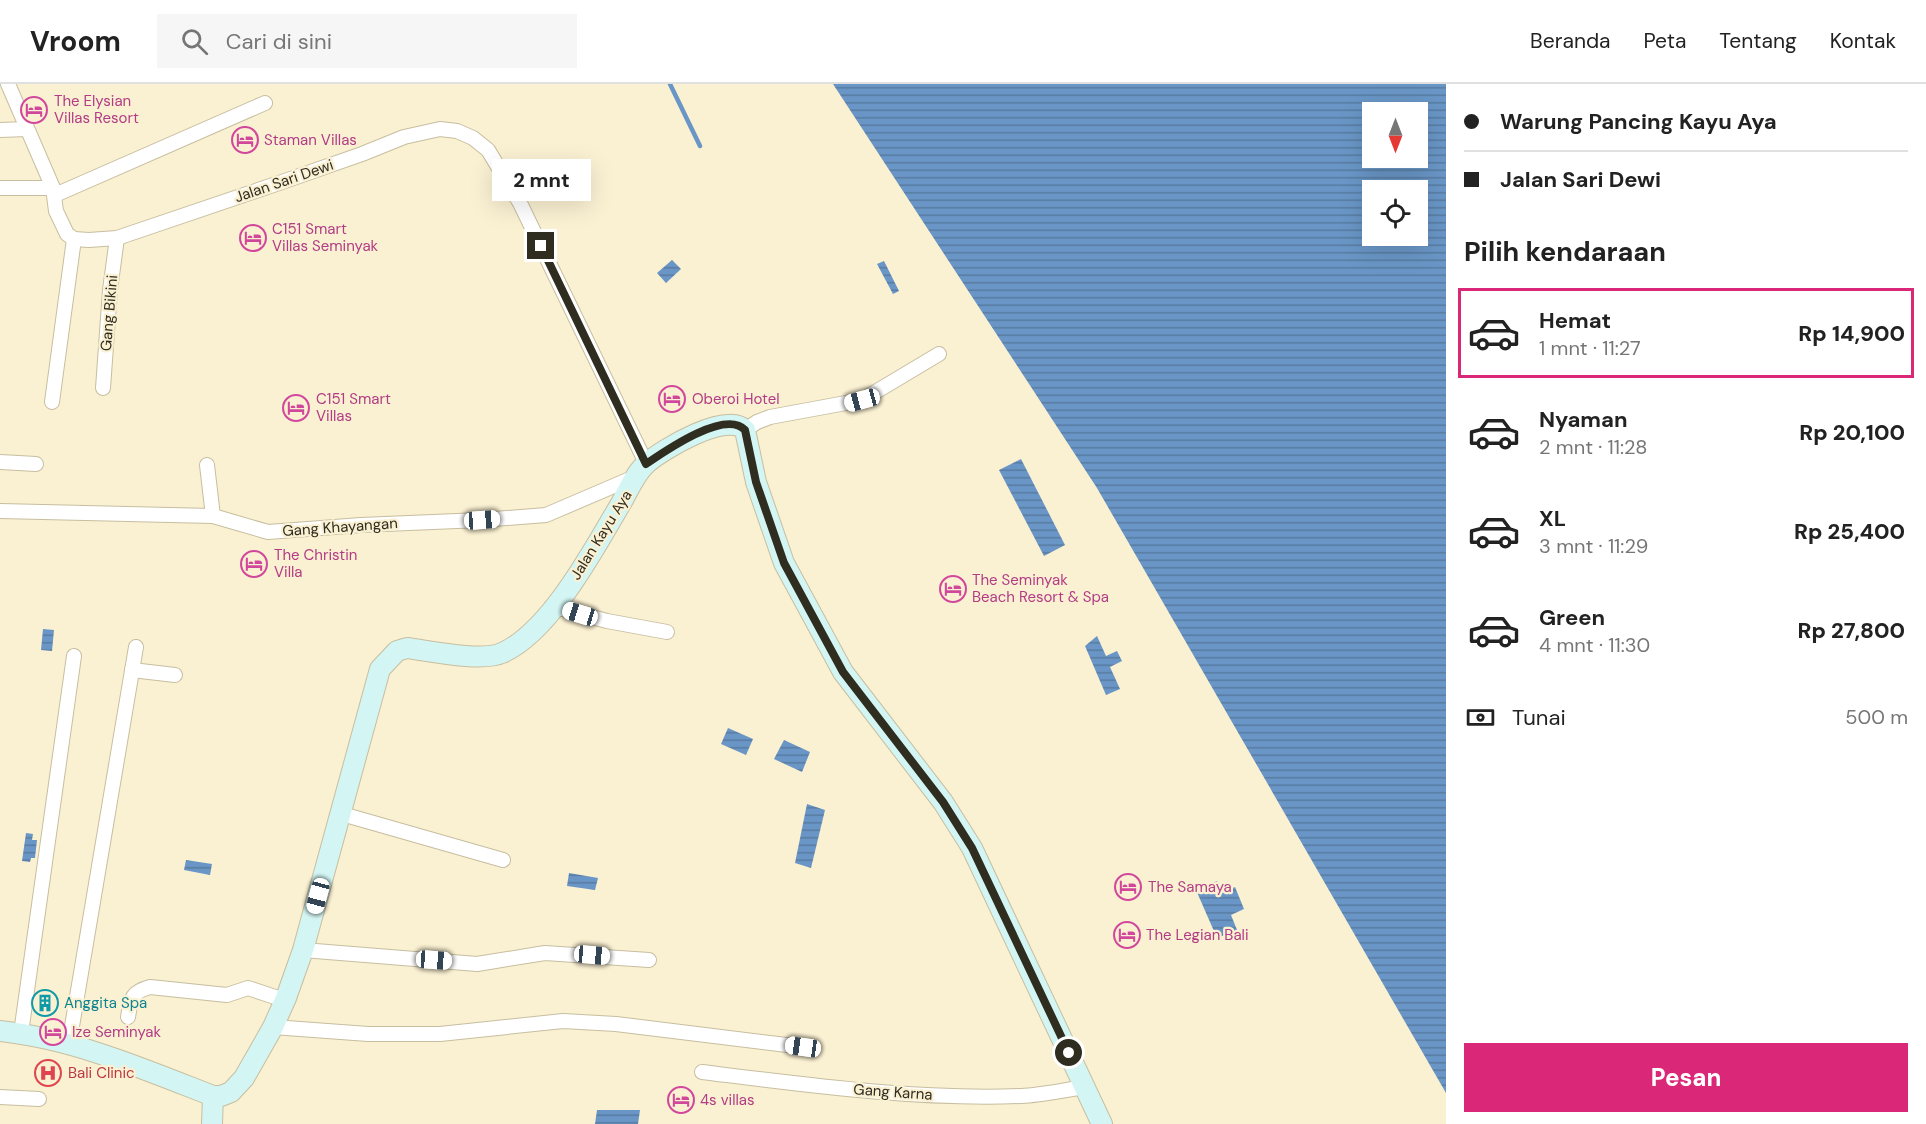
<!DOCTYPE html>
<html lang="id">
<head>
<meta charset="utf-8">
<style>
  body { margin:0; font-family:"DM Sans",sans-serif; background:#f6f6f6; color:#222; height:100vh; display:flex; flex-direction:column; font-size:22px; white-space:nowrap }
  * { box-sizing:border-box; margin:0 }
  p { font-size:20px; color:#767676 }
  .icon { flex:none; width:33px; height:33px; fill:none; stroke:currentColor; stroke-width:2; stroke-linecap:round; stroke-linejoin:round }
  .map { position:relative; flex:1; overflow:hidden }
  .panel { display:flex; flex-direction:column; background:#fff; width:480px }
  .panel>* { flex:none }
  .top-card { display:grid; align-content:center; height:132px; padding:0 18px; background:#fff }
  .needle { width:39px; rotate:180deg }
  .tools { position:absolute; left:1362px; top:18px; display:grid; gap:12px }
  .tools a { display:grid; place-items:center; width:66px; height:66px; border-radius:0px; background:#fff; box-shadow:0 6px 24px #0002; font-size:30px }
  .end { position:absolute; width:27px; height:27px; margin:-14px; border:8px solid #2f2c20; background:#fff; box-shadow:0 0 0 3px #fff }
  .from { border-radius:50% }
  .bubble { position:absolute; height:42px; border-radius:0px; background:#fff; box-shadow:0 6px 24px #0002; font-size:20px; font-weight:800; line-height:42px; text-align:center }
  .car { position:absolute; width:18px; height:36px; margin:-18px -9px; border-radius:8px; box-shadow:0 0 4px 2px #0007; background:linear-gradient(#fff 24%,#345 0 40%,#fff 0 76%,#345 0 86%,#fff 0) }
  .top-card b { display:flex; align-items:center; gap:21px; height:57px; font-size:22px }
  .top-card b+b { border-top:2px solid #e0e0e0 }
  .top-card i { width:15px; height:15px; background:#222 }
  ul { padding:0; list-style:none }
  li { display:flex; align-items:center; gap:18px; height:90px; margin:0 12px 9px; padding:0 6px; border:3px solid transparent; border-radius:0px }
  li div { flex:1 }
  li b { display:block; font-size:22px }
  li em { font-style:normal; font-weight:800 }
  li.selected { border-color:#db2777 }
  li>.icon { width:54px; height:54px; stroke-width:1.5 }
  h2 { padding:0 18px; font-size:27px; line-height:72px }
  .pay { display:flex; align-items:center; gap:15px; height:66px; padding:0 18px; font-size:22px }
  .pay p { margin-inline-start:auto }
  .cta { display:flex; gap:12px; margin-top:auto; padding:12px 18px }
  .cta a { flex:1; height:69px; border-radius:0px; background:#db2777; color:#fff; font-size:24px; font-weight:800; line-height:69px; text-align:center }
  header { display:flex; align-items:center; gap:36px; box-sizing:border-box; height:84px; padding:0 30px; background:#fff; border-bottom:2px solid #e0e0e0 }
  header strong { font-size:28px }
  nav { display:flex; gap:33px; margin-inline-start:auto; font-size:21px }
  .search { width:420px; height:54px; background:#f6f6f6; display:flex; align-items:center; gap:15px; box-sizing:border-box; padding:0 21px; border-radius:0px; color:#767676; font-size:22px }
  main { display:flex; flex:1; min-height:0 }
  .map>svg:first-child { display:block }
  .water { fill:url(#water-rules); fill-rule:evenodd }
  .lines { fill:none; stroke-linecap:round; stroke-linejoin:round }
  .stream { stroke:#6996c6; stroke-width:4.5 }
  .street-casing { stroke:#c7bea0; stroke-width:16 }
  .secondary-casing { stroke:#c7bea0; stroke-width:22 }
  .street { stroke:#fff; stroke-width:14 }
  .secondary { stroke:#d3f5f3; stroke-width:20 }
  .route { stroke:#2f2c20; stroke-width:8 }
  .labels { text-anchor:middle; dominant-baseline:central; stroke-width:4.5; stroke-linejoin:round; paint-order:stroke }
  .hotel-label { font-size:15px; fill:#b23c85; stroke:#faf0d2; text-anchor:start }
  .street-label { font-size:15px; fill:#2f2c20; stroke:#faf0d2 }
  .culture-label { font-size:15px; fill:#0d838f; stroke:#faf0d2; text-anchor:start }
  .health-label { font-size:15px; fill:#be3a42; stroke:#faf0d2; text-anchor:start }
</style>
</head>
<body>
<header>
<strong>Vroom</strong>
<div class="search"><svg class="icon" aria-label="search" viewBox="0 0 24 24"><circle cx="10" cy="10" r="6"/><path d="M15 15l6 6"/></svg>Cari di sini</div>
<nav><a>Beranda</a><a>Peta</a><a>Tentang</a><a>Kontak</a></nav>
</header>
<main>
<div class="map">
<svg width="1446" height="1040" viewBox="0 0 1446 1040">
  <defs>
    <pattern id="water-rules" width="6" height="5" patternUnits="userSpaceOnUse" patternTransform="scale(1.5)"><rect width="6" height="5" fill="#6996c6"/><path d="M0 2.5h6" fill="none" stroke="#577ba0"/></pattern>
  </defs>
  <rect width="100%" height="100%" fill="#faf0d2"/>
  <!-- water -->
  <g class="water">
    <path d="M833 0H1446V1009L1097 404ZM1372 28H1418V74H1372ZM1372 106H1418V152H1372Z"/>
    <path d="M672 176 681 185 666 199 657 189Z"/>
    <path d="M884 177 899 207 893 210 877 180Z"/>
    <path d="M1021 375 1065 461 1044 472 999 386Z"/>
    <path d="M43 545 54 546 52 567 41 566Z"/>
    <path d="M1097 552 1106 572 1117 567 1122 577 1110 583 1120 605 1106 611 1085 562Z"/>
    <path d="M728 644 753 655 746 671 721 660Z"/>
    <path d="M784 656 810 668 802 688 774 675Z"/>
    <path d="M807 720 825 726 811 784 795 779Z"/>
    <path d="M26 749 33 750 32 756H37L35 774H31L30 778 22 777Z"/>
    <path d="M186 776 212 780 210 791 184 786Z"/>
    <path d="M569 789 598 794 595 806 567 802Z"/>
    <path d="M1217 797 1222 809 1235 803 1244 825 1231 831 1237 846 1217 854 1196 806Z"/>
    <path d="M597 1026H640L638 1040H595Z"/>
  </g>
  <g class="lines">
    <!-- stream -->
    <path class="stream" d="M670 0 700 62"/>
    <defs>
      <g id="street">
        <path d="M8 0 53 104 56 127 67 150 74 155 89 156 117 154 282 98 362 70 404 53 440 45 457 47 473 54 488 66 520 119 646 379"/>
        <path d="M0 46 27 45"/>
        <path d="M0 104H53"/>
        <path d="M55 111 265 19"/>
        <path d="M103 304 110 206 117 154"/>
        <path d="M52 318 74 155"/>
        <path d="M745 346 757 338 770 333 862 316 939 270"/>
        <path d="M0 378 36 380"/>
        <path d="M207 381 213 432"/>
        <path d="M0 427 213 432 268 448 361 441 481 436 546 431 637 392"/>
        <path d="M555 523 607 537 667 548"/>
        <path d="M132 586 175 591"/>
        <path d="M342 730 503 776"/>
        <path d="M303 866 477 880 545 869 649 876"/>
        <path d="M128 933C131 915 131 908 150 903L227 911 248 904 275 913 286 914"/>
        <path d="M273 943 368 950H440L563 937 616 940 803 963"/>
        <path d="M21 949 74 572"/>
        <path d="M69 960 136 563"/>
        <path d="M702 988C807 1001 915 1016 1021 1012 1042 1011 1064 1006 1085 1003"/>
        <path d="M0 1013 39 1015"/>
      </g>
      <g id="secondary">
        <path d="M0 947C74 955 144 985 213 1012H221L231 1008 244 994 273 943 286 914 303 866 380 585 397 567 407 564C430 567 481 578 502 569 550 548 594 465 620 421 628 408 635 389 647 379 663 365 727 327 745 346L756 398 784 479 843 588 943 718 972 764 1102 1040"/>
        <path d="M212 1040 213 1012"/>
      </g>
    </defs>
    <!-- street casing -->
    <use href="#street" class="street-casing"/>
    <!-- secondary casing -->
    <use href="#secondary" class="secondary-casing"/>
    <!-- street -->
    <use href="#street" class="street"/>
    <!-- secondary -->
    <use href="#secondary" class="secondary"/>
  </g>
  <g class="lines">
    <!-- route -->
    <path class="route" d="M541 162 646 380C665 367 725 325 745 346L756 398 784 479 843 588 943 718 972 764 1069 969"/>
  </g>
  <!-- icons -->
  <defs>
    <symbol id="hotel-ring" viewBox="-11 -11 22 22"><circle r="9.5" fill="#faf0d2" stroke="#d1479c" stroke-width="1.5"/><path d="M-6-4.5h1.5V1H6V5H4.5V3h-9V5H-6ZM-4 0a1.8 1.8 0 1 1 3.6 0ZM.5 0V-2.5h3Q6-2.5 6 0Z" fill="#d1479c"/></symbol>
    <symbol id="building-ring" viewBox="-11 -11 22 22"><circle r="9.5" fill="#faf0d2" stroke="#0f9aa8" stroke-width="1.5"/><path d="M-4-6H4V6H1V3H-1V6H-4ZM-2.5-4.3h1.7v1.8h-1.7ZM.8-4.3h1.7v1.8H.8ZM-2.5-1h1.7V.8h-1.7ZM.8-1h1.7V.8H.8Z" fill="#0f9aa8"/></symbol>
    <symbol id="hospital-ring" viewBox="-11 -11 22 22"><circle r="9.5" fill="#faf0d2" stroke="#e0444e" stroke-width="1.5"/><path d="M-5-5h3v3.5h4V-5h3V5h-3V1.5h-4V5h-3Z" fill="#e0444e"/></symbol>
  </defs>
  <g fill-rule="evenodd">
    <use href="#hotel-ring" x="19" y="11" width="30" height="30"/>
    <use href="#hotel-ring" x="230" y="41" width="30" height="30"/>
    <use href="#hotel-ring" x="238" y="139" width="30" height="30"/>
    <use href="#hotel-ring" x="657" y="300" width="30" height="30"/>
    <use href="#hotel-ring" x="281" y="309" width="30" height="30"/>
    <use href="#hotel-ring" x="239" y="465" width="30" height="30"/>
    <use href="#hotel-ring" x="938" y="490" width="30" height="30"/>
    <use href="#hotel-ring" x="1113" y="788" width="30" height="30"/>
    <use href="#hotel-ring" x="1112" y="836" width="30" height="30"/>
    <use href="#building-ring" x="30" y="904" width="30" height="30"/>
    <use href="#hotel-ring" x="38" y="933" width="30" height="30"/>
    <use href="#hospital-ring" x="33" y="974" width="30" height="30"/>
    <use href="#hotel-ring" x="666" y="1001" width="30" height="30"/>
  </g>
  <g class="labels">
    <!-- hotel labels -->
    <g class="hotel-label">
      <text x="54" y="17">The Elysian<tspan x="54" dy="17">Villas Resort</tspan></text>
      <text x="264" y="56">Staman Villas</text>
      <text x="272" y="145">C151 Smart<tspan x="272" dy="17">Villas Seminyak</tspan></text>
      <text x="316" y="315">C151 Smart<tspan x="316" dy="17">Villas</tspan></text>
      <text x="692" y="315">Oberoi Hotel</text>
      <text x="274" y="471">The Christin<tspan x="274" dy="17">Villa</tspan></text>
      <text x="972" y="496">The Seminyak<tspan x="972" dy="17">Beach Resort &amp; Spa</tspan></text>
      <text x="1148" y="803">The Samaya</text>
      <text x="1146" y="851">The Legian Bali</text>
      <text x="72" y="948">Ize Seminyak</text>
      <text x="700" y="1016">4s villas</text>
    </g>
    <!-- street labels -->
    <g class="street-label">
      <text transform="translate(284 97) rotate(-19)">Jalan Sari Dewi</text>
      <text transform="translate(109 229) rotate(-85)">Gang Bikini</text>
      <text transform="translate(340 443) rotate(-4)">Gang Khayangan</text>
      <text transform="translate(601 451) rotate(-58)">Jalan Kayu Aya</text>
      <text transform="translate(893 1008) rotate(4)">Gang Karna</text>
    </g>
    <!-- culture labels -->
    <g class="culture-label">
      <text x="64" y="919">Anggita Spa</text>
    </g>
    <!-- health labels -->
    <g class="health-label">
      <text x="68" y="989">Bali Clinic</text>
    </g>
  </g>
</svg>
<div class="tools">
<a><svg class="needle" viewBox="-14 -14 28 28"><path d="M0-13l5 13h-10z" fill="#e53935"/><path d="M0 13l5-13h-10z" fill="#767676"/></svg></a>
<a><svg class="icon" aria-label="locate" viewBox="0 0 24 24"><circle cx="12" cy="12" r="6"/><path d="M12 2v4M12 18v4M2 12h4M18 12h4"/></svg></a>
</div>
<i class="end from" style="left:1069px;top:969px"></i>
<i class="end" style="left:541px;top:162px"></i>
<div class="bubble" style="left:492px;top:75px;width:99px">2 mnt</div>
<i class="car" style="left:862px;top:316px;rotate:255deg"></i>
<i class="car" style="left:482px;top:436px;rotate:86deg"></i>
<i class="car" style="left:580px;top:530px;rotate:287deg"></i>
<i class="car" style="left:318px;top:812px;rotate:195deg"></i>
<i class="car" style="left:592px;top:871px;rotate:95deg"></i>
<i class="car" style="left:434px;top:876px;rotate:94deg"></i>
<i class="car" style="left:803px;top:963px;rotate:278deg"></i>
</div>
<section class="panel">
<div class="top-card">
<b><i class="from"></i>Warung Pancing Kayu Aya</b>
<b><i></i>Jalan Sari Dewi</b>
</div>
<h2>Pilih kendaraan</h2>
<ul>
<li class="selected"><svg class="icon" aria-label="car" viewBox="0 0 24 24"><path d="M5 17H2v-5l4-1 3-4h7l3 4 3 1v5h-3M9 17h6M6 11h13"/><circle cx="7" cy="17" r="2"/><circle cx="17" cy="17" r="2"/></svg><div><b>Hemat</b><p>1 mnt · 11:27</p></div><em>Rp 14,900</em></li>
<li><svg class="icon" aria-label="car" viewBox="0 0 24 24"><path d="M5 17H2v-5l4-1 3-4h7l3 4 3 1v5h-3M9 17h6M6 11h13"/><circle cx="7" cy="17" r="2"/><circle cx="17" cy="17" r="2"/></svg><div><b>Nyaman</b><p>2 mnt · 11:28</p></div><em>Rp 20,100</em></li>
<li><svg class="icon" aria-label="car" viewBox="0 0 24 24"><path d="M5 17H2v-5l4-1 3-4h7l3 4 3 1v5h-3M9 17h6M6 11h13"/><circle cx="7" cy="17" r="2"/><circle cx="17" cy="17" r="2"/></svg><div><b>XL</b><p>3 mnt · 11:29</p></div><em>Rp 25,400</em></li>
<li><svg class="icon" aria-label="car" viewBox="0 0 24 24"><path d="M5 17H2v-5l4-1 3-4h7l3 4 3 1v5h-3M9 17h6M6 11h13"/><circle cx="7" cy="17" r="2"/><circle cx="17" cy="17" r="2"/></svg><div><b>Green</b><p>4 mnt · 11:30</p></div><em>Rp 27,800</em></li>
</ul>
<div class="pay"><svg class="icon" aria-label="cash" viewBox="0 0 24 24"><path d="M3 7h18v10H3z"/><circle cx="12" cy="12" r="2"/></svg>Tunai<p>500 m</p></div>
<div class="cta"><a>Pesan</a></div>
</section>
</main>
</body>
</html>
